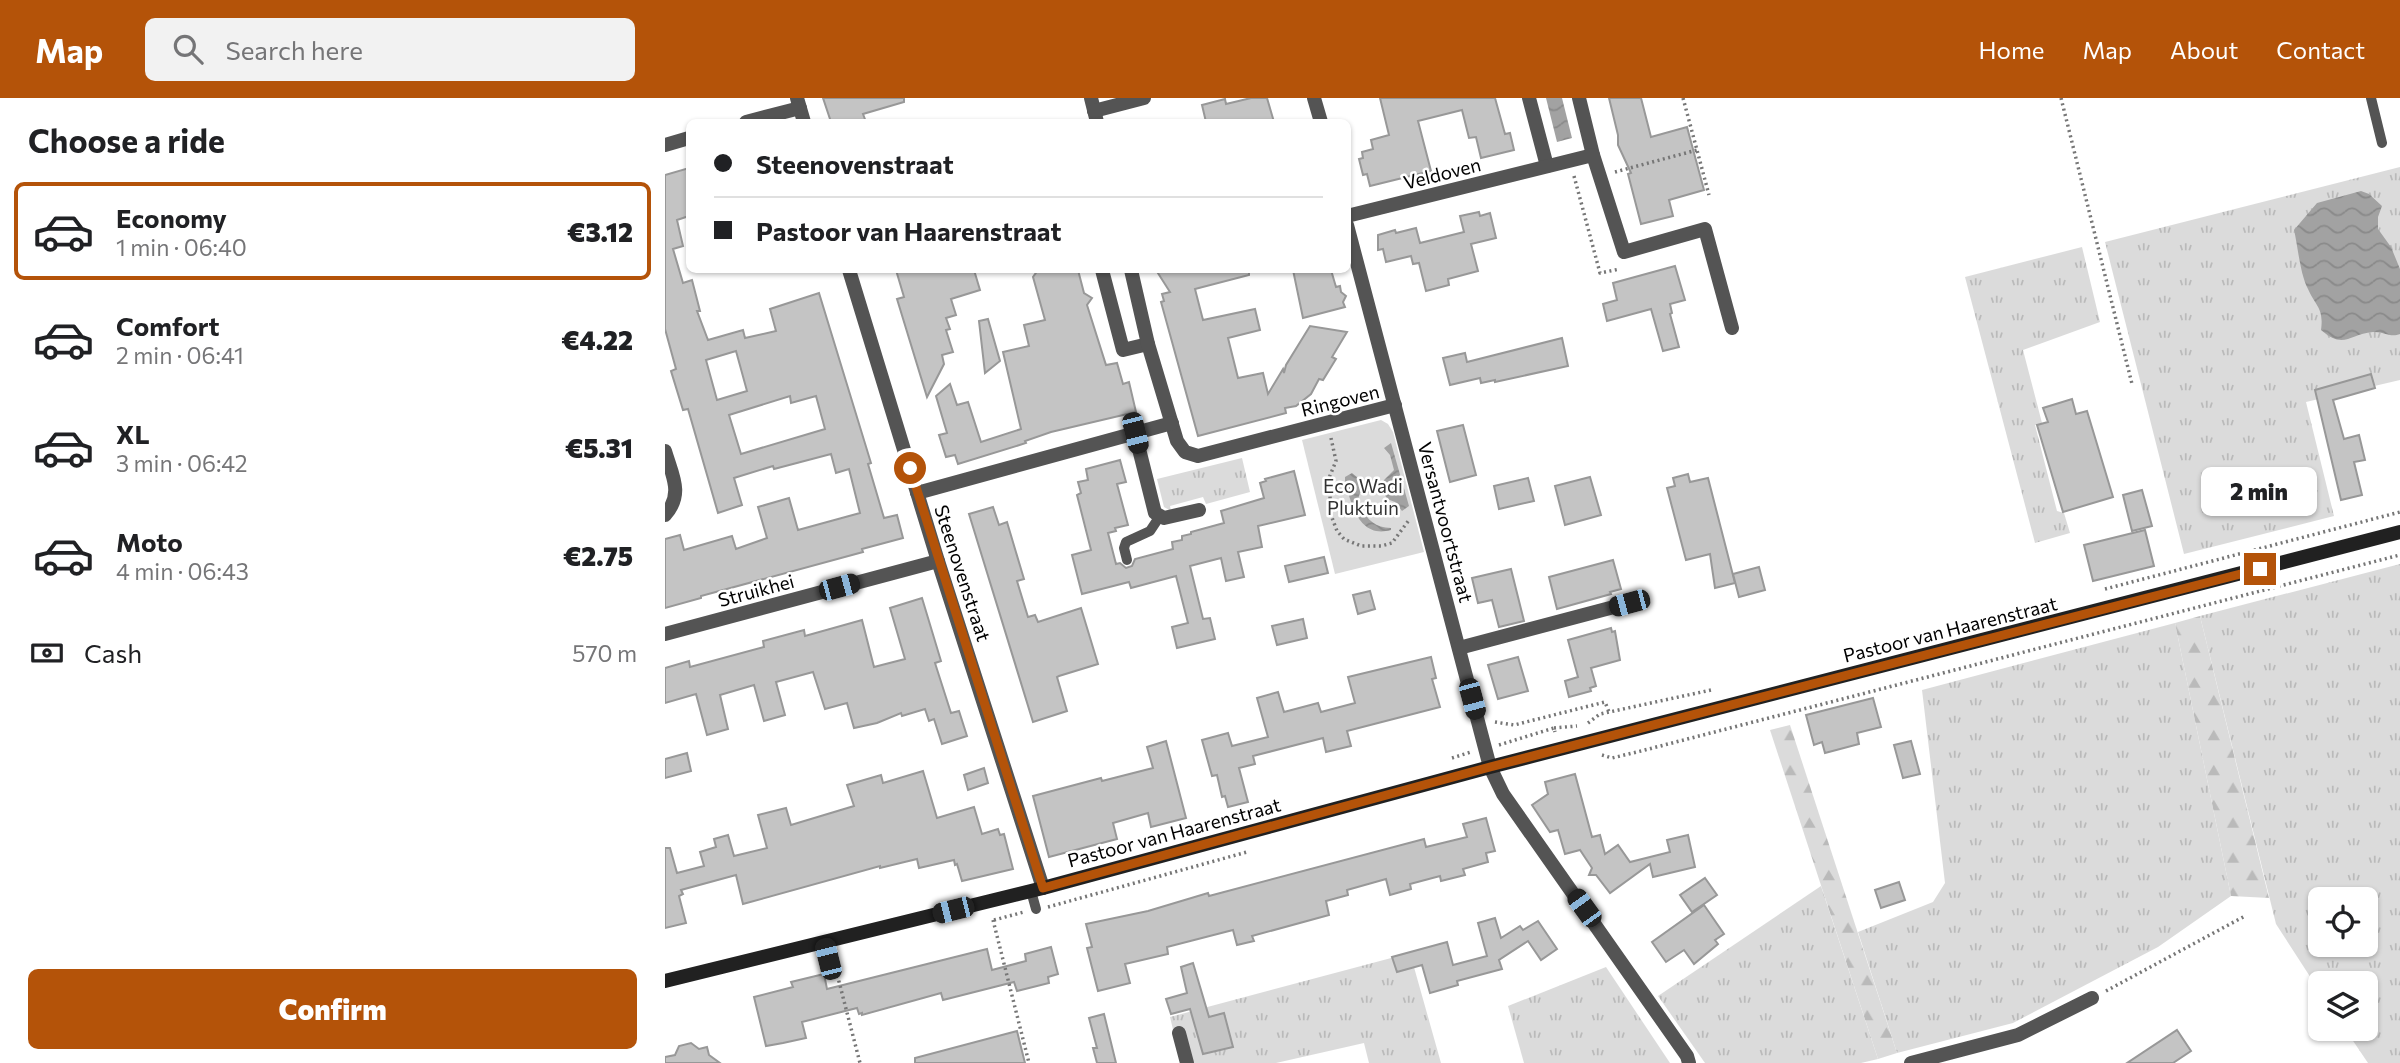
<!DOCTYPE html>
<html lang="en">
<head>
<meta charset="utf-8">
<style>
  body { margin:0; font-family:Commissioner,sans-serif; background:#f2f2f2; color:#202124; height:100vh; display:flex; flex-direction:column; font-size:26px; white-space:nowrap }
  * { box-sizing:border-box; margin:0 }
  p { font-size:23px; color:#757577 }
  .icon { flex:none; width:38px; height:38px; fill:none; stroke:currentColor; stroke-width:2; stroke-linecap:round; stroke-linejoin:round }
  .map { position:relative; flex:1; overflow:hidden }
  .details { display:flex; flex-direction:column; background:#fff; width:665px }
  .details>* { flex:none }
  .banner { position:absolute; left:21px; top:21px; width:665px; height:154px; border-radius:10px; box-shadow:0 2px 5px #0004; display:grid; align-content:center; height:154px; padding:0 28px; background:#fff }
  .controls { position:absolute; left:1643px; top:789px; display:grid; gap:14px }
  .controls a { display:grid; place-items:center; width:70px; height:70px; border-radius:10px; background:#fff; box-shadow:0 2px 5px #0004; font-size:35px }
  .end { position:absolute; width:32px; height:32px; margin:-16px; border:9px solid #b45309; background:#fff; box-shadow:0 0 0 4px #fff }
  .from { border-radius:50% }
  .bubble { position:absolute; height:49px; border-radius:10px; background:#fff; box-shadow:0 2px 5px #0004; font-size:23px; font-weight:800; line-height:49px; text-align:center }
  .car { position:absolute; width:21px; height:42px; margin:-21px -10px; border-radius:9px; box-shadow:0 0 5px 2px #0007; background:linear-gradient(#222 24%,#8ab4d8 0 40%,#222 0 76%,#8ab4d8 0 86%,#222 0) }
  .banner b { display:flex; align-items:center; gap:24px; height:66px; font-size:26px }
  .banner b+b { border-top:2px solid #e0e0e0 }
  .banner i { width:18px; height:18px; background:#202124 }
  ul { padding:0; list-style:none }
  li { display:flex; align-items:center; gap:21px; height:98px; margin:0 14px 10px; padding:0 14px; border:4px solid transparent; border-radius:10px }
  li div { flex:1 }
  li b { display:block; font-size:26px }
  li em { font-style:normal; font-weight:800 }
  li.selected { border-color:#b45309 }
  li>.icon { width:63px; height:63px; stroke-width:1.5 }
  h2 { padding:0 28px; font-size:32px; line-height:84px }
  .pay { display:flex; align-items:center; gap:18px; height:77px; padding:0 28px; font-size:26px }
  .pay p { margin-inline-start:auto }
  .primary-button { display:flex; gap:14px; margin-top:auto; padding:14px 28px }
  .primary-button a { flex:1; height:80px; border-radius:10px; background:#b45309; color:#fff; font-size:28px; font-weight:800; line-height:80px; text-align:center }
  header { display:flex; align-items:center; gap:42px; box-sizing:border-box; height:98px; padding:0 35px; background:#b45309; color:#fff }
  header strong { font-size:33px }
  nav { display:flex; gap:38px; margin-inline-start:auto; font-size:24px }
  .search { width:490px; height:63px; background:#f2f2f2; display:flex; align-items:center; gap:18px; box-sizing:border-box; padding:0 24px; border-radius:10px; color:#757577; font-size:26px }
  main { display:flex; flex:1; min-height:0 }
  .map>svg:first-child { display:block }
  .grass { fill:url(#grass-tufts); fill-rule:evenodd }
  .forest { fill:url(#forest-firs) }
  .garden { fill:#dbdbdb }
  .water { fill:url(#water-waves) }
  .building { fill:#c4c4c4; stroke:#989898; stroke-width:2; fill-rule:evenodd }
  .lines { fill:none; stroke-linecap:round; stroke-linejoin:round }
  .path { stroke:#767676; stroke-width:3.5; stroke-dasharray:2 3.5; stroke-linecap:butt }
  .lane { stroke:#545454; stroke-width:10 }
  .street { stroke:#545454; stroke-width:14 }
  .secondary { stroke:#212121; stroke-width:14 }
  .route { stroke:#b45309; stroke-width:9 }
  .labels { text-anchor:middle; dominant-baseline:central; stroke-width:5; stroke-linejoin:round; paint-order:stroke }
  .street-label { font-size:19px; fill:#000; stroke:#fff }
  .park-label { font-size:19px; fill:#323232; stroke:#fff }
</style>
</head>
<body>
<header>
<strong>Map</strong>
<div class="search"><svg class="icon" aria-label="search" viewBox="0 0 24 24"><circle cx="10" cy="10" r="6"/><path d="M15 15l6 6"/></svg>Search here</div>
<nav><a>Home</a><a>Map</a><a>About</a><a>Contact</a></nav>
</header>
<main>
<section class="details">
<h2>Choose a ride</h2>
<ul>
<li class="selected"><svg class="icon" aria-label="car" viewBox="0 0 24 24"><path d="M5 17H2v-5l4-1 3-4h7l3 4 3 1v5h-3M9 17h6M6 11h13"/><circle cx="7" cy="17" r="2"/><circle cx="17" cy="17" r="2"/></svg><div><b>Economy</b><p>1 min · 06:40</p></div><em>€3.12</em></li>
<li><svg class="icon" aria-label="car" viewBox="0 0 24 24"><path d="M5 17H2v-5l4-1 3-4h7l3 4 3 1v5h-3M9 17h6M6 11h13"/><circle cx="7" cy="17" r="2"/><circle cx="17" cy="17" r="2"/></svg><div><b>Comfort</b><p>2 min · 06:41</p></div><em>€4.22</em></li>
<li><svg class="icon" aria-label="car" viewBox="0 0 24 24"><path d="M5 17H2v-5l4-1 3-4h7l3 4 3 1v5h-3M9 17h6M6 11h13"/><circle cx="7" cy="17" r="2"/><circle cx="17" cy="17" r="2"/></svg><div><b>XL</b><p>3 min · 06:42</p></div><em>€5.31</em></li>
<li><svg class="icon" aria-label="car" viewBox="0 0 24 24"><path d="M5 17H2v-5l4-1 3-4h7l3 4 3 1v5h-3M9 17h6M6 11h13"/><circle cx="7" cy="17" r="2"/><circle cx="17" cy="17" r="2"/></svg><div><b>Moto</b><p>4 min · 06:43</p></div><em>€2.75</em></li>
</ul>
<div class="pay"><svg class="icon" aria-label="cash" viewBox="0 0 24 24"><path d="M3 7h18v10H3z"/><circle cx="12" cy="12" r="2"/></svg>Cash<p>570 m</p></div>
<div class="primary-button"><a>Confirm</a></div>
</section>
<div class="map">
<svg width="1735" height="965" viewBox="0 0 1735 965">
  <defs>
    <pattern id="grass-tufts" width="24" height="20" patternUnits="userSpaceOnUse" patternTransform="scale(1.75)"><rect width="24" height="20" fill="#dbdbdb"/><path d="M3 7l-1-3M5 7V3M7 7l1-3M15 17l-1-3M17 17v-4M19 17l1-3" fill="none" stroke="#bababa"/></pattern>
    <pattern id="forest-firs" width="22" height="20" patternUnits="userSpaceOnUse" patternTransform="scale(1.75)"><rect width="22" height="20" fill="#dbdbdb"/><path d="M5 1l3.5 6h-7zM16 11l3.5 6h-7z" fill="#bababa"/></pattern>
    <pattern id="water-waves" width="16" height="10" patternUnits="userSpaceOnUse" patternTransform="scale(1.75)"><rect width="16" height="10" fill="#a2a2a2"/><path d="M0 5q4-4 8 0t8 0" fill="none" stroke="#8a8a8a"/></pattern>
  </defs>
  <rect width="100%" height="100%" fill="#fff"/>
  <!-- grass -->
  <g class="grass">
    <path d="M1735 69V282L1641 304 1669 418 1519 456 1440 144Z"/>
    <path d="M1417 149 1435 224 1358 252 1377 325 1370 327 1392 413 1399 415 1405 435 1370 445 1300 179Z"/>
    <path d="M577 360 585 394 541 406 538 399 505 408 506 413 499 409 492 381Z"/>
    <path d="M1735 466V965H1703L1680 931H1701V886H1656L1655 894 1611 826 1535 518ZM1656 802H1701V847H1656Z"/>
    <path d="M1510 525 1566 798 1493 849 1348 925 1232 955 1193 834 1268 804 1280 785 1257 592Z"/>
    <path d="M1156 788 1213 961 1196 965H1040L993 898Z"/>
    <path d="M745 855 776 965H704L699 945 611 965H516L505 919Z"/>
    <path d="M941 869 1005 965H859L843 908Z"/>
  </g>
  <!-- forest -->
  <g class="forest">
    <path d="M1535 518 1604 800 1566 798 1510 525Z"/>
    <path d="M1125 627 1232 955 1213 961 1105 632Z"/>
  </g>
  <!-- garden -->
  <path class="garden" d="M716 322 723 326 728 334 759 454 670 476 637 342Z"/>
  <!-- water -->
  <g class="water">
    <path d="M881 0H897L907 40 892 44Z"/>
    <path d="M1696 93 1704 96 1717 108 1713 119V131L1726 149 1735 171V236C1725 240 1718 233 1708 234 1684 236 1679 252 1656 232 1659 210 1651 209 1643 191 1635 176 1633 149 1629 132L1652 105Z"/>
    <path d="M726 345 744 408 737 413 730 404 722 401 717 391 719 382 729 372 725 357 719 350Z"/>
    <path d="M687 375 698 384 708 386 712 394 695 395 693 401C698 417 707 430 726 430V432C694 441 686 406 680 383V379Z"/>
  </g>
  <!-- building -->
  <g class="building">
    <path d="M158 0H239V4L198 16 201 24H166Z"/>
    <path d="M586 0H602L609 24H541L537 7 560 1 561 6Z"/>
    <path d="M715 0H830L840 36 845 35 849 52 816 60 811 39 804 40 797 12 753 23 766 73 705 88 702 76 698 77 694 61 698 60 697 54 708 51 706 42 724 37Z"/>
    <path d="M944 0H976L986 39 1022 29 1039 92 1004 102 1008 118 976 126 963 76 966 75 953 47V37Z"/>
    <path d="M24 70V118L12 122 18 148 8 151 18 185 27 182 35 213H32L43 242 78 232 80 240 111 233 105 211 154 195 206 365 203 366 219 420 232 417 238 440 197 451 198 454 36 498V500L0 510V441L15 437 19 452 67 438 71 451 102 440 93 409 124 400 133 432 195 415 184 371 171 375 166 356 109 371 108 368 69 380 77 407 53 415 23 311 18 312 6 273 11 271 0 231V77ZM71 253 82 293 52 302 41 262ZM125 298 126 305 151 298 160 331 76 356 64 317Z"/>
    <path d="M814 114 815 118 825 115 831 140 806 146 813 173 783 181 784 187 761 193 754 165 748 166 746 158 721 164 718 151 713 152V137L730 132 731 135 751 130 755 145 799 134 795 118Z"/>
    <path d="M1010 168 1020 202 1005 206 1007 215 1005 216 1014 249 998 253 986 211 942 223 938 206 952 202 948 185Z"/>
    <path d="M231 172H309L315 192 286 201 291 217 281 220 285 231 281 232 288 254 277 257 279 266 262 299 232 201 239 199Z"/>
    <path d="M373 172H413L419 195 427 200 422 207 441 267 452 265 458 286 464 284 471 314 386 334 360 343 361 345 293 366 290 357 281 359 274 337 282 335 271 298 285 286 292 307 303 304 316 344 356 331 338 254 364 248 359 227 380 222 368 179Z"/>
    <path d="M491 172H584V177L530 191 538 222 590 211 595 232 563 240 573 280 598 275 603 296 618 271 619 275 621 267 645 228 682 234 667 259 671 261 658 282 654 281 646 296 631 308 620 310 621 315 533 338 496 204 499 203 497 196 505 194Z"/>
    <path d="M628 172H666L671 189 675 188 676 194 681 198 678 204 680 209 638 220Z"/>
    <path d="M323 221 335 263 320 275 314 223Z"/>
    <path d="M897 240 903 268 830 284V282L816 285 815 280 785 287 778 260 800 255 802 264Z"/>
    <path d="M1706 276 1710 290 1668 302 1679 341 1694 337 1700 362 1689 364 1697 397 1676 402 1650 292Z"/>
    <path d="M1407 301 1411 316 1422 313 1448 399 1398 414 1372 327 1383 324 1378 310Z"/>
    <path d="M798 327 811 377 785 384 772 333Z"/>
    <path d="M455 362 461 384 452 386 463 427 450 430 451 433 443 435 451 466 455 465 461 470 467 468 470 461 508 451 507 444 517 442V438L526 436V434L559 425 556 413 599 400 595 385 601 383 600 381 629 373 640 417 593 428 597 449 573 454 579 479 561 483 556 460 525 468 538 521 545 520 550 541 512 550 507 529 523 525 511 478 466 490 464 484 417 496 407 457 426 452 412 397 416 395 413 384 423 382 421 371Z"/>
    <path d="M1023 376 1025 384 1043 380 1070 485 1050 490 1045 456 1021 462 1002 390 1010 388 1008 380Z"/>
    <path d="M925 379 936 417 900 427 890 388Z"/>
    <path d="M863 380 869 403 834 411 829 388Z"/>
    <path d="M1477 392 1487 428 1467 433 1458 397Z"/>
    <path d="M328 409 334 427 342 424 359 481 352 483 363 519 370 517 373 524 416 510 433 566 394 578 392 579 402 613 368 624 304 416Z"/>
    <path d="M1480 432 1489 468 1428 483 1419 447Z"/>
    <path d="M659 459 663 475 624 484 620 468Z"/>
    <path d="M948 462 956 491 945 494 946 496 892 511 884 479Z"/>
    <path d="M1094 469 1100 492 1074 499 1068 476Z"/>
    <path d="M846 471 859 523 834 529 827 502 813 505 807 480Z"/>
    <path d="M705 493 710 511 693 516 688 497Z"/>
    <path d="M257 500 276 563 270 565 286 615 294 613 302 638 277 646 269 621 264 623 260 611 237 618 236 615 212 625 189 630 182 605 160 611 148 574 111 584 120 617 99 623 89 587 55 597 63 631 42 637 31 596 0 605V570L24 563 25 569 99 549 98 543 139 532 140 538 197 522 209 569 240 561 225 510Z"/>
    <path d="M638 521 642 540 612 547 607 528Z"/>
    <path d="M946 530 947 534 950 533 955 562 926 570 931 588 925 590 926 593 904 599 900 583 913 579 903 542Z"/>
    <path d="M766 559 771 580 767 581 775 609 682 633 686 648 661 654 658 640 588 658 590 666 574 670 583 704 563 709 560 698 557 699 552 677 547 678 537 642 563 635 567 648 603 639 592 600 613 594 619 614 653 605 656 614 690 605 683 579Z"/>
    <path d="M853 559 863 593 833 601 823 567Z"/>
    <path d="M1208 600 1216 629 1192 635 1194 646 1160 655 1157 644 1149 647 1141 617Z"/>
    <path d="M501 643 521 720 486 729 483 715 448 725 452 741 384 759 368 698 436 680 437 683 488 670 482 649Z"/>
    <path d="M1246 643 1255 676 1238 680 1229 647Z"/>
    <path d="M22 655 26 673 0 680V661Z"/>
    <path d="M319 670 323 685 303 692 299 677Z"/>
    <path d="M258 673 272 720 309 709 317 736 333 731 335 737 339 736 348 771 297 783 292 766 290 767 289 762 254 770 252 761 215 770V768L78 806 71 777 16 792 18 796 14 798 21 825 0 830V750H5L12 775 39 768 35 754 51 749 49 741 63 737 69 758 102 750 93 717 121 710 126 727 189 708 182 687 216 677 218 685Z"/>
    <path d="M910 676 927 739 935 737 940 756 953 747 965 764 1005 754 1002 742 1023 737 1030 769 988 779 985 766 945 795 931 777H924L927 770 915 752 900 756 893 732 885 734 867 707 883 696 880 684Z"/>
    <path d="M821 720 830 753 821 755 823 764 798 771 800 777 776 783 775 778 745 786 746 791 725 797 721 781 682 792 683 797 661 803 664 817 587 838 589 843 572 847 568 832 502 849 503 856 460 866 465 885 433 893 422 850 427 849 421 826 483 813 543 795 544 798 759 741 761 749 802 739 798 726Z"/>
    <path d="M1040 780 1052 797 1027 814 1015 797Z"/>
    <path d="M1234 784 1240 802 1216 810 1210 792Z"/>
    <path d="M1039 807 1059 836 1050 842 1053 846 1029 866 1019 852 1001 864 987 844Z"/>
    <path d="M830 820 836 840 855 828 858 832 873 823 892 851 876 862 863 843 834 862 837 871 792 883 793 887 765 895 757 867 732 874 727 859 782 844 788 867 822 858 813 825Z"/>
    <path d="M386 849 393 876 383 879 384 885 352 893 349 884 278 902 276 895 197 917V915L194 916 192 910 137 924 141 940 118 945 101 948 89 899 128 889 126 884 159 876 162 891 322 851 327 872 361 863 360 856Z"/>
    <path d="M528 865 544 919 559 915 568 949 538 956 525 911 506 916 501 901 522 895 516 869Z"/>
    <path d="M439 916 451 965H432L428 950H432L424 920Z"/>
    <path d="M1512 932 1526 953 1508 965H1462Z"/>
    <path d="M352 933 360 965H250V960Z"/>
    <path d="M26 945 34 951 42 949 44 957 55 965H0V959L10 957 14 948Z"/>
  </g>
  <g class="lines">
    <!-- path -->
    <g class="path">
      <path d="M1018 0 1044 97"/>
      <path d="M1396 0 1467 286"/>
      <path d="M950 74 1032 52"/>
      <path d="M909 78 935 175 955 171"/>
      <path d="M666 340 671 363 664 380 666 417 672 433 679 441 696 448H716L727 445 744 422"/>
      <path d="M1440 491 1735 414"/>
      <path d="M830 624 849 627 940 604 944 614"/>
      <path d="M923 625 935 616 1046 592"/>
      <path d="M889 630 912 628"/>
      <path d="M834 647 889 630 890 634"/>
      <path d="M937 657 947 660 976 653 1735 457"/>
      <path d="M787 660 806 654"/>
      <path d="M383 809 582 754"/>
      <path d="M328 822 364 965"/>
      <path d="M329 822 359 814"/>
      <path d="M171 872 195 965"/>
      <path d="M1441 893 1580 818"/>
    </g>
    <!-- lane -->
    <g class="lane">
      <path d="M1706 0 1717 45"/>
      <path d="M462 462 459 450 461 444 485 433 495 418"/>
      <path d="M366 793 371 811"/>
      <path d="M158 844 163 861"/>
    </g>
    <!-- street -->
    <g class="street">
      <path d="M132 0 139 24"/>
      <path d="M426 0 432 24"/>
      <path d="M649 0 656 24"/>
      <path d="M864 0 882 68"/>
      <path d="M914 0 928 57"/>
      <path d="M429 13 479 0"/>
      <path d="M81 24 135 10"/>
      <path d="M0 47 24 40"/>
      <path d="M682 118 928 57 959 154 1040 131 1067 230"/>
      <path d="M682 127 825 669 838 696 1022 958 1024 965"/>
      <path d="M184 172 273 463 378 790"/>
      <path d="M437 172 458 252 483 246"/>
      <path d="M466 172 483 246 512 343 520 354 533 358 730 307"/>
      <path d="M470 335 490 415 499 420 534 412"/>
      <path d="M0 353C7 377 19 396 0 417"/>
      <path d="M252 395 507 325"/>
      <path d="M0 536 273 463"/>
      <path d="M794 550 964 505"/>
      <path d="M514 935 522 965"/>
      <path d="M1246 965 1353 937 1427 900"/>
    </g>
    <!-- secondary -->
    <path class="secondary" d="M0 883 378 790 825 669 1735 434"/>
  </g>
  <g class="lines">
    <!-- route -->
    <path class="route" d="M245 370 378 790 825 669 1595 471"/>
  </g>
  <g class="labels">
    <!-- street labels -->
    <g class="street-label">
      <text transform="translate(777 75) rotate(-14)">Veldoven</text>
      <text transform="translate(675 302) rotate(-14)">Ringoven</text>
      <text transform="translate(781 424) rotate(75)">Versantvoortstraat</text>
      <text transform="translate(298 475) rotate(72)">Steenovenstraat</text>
      <text transform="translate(91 492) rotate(-15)">Struikhei</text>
      <text transform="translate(1285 531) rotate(-14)">Pastoor van Haarenstraat</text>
      <text transform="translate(509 734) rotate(-15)">Pastoor van Haarenstraat</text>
    </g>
    <!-- park labels -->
    <g class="park-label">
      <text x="698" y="387">Eco Wadi<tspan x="698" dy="22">Pluktuin</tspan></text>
    </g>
  </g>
</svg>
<div class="controls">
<a><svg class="icon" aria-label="locate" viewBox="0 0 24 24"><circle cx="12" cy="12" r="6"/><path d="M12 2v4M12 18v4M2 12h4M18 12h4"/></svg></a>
<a><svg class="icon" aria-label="layers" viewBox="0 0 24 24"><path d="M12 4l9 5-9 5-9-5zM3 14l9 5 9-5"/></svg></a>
</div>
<i class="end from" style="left:245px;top:370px"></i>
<i class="end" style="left:1595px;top:471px"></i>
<div class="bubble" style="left:1536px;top:369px;width:116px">2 min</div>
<i class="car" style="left:470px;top:335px;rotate:166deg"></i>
<i class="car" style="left:174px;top:489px;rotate:75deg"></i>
<i class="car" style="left:964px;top:505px;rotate:255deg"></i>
<i class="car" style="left:807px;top:601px;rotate:165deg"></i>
<i class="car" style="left:919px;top:810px;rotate:324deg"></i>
<i class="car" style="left:288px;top:812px;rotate:256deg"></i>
<i class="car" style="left:163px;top:861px;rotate:346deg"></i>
<div class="banner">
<b><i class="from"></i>Steenovenstraat</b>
<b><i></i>Pastoor van Haarenstraat</b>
</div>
</div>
</main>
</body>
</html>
